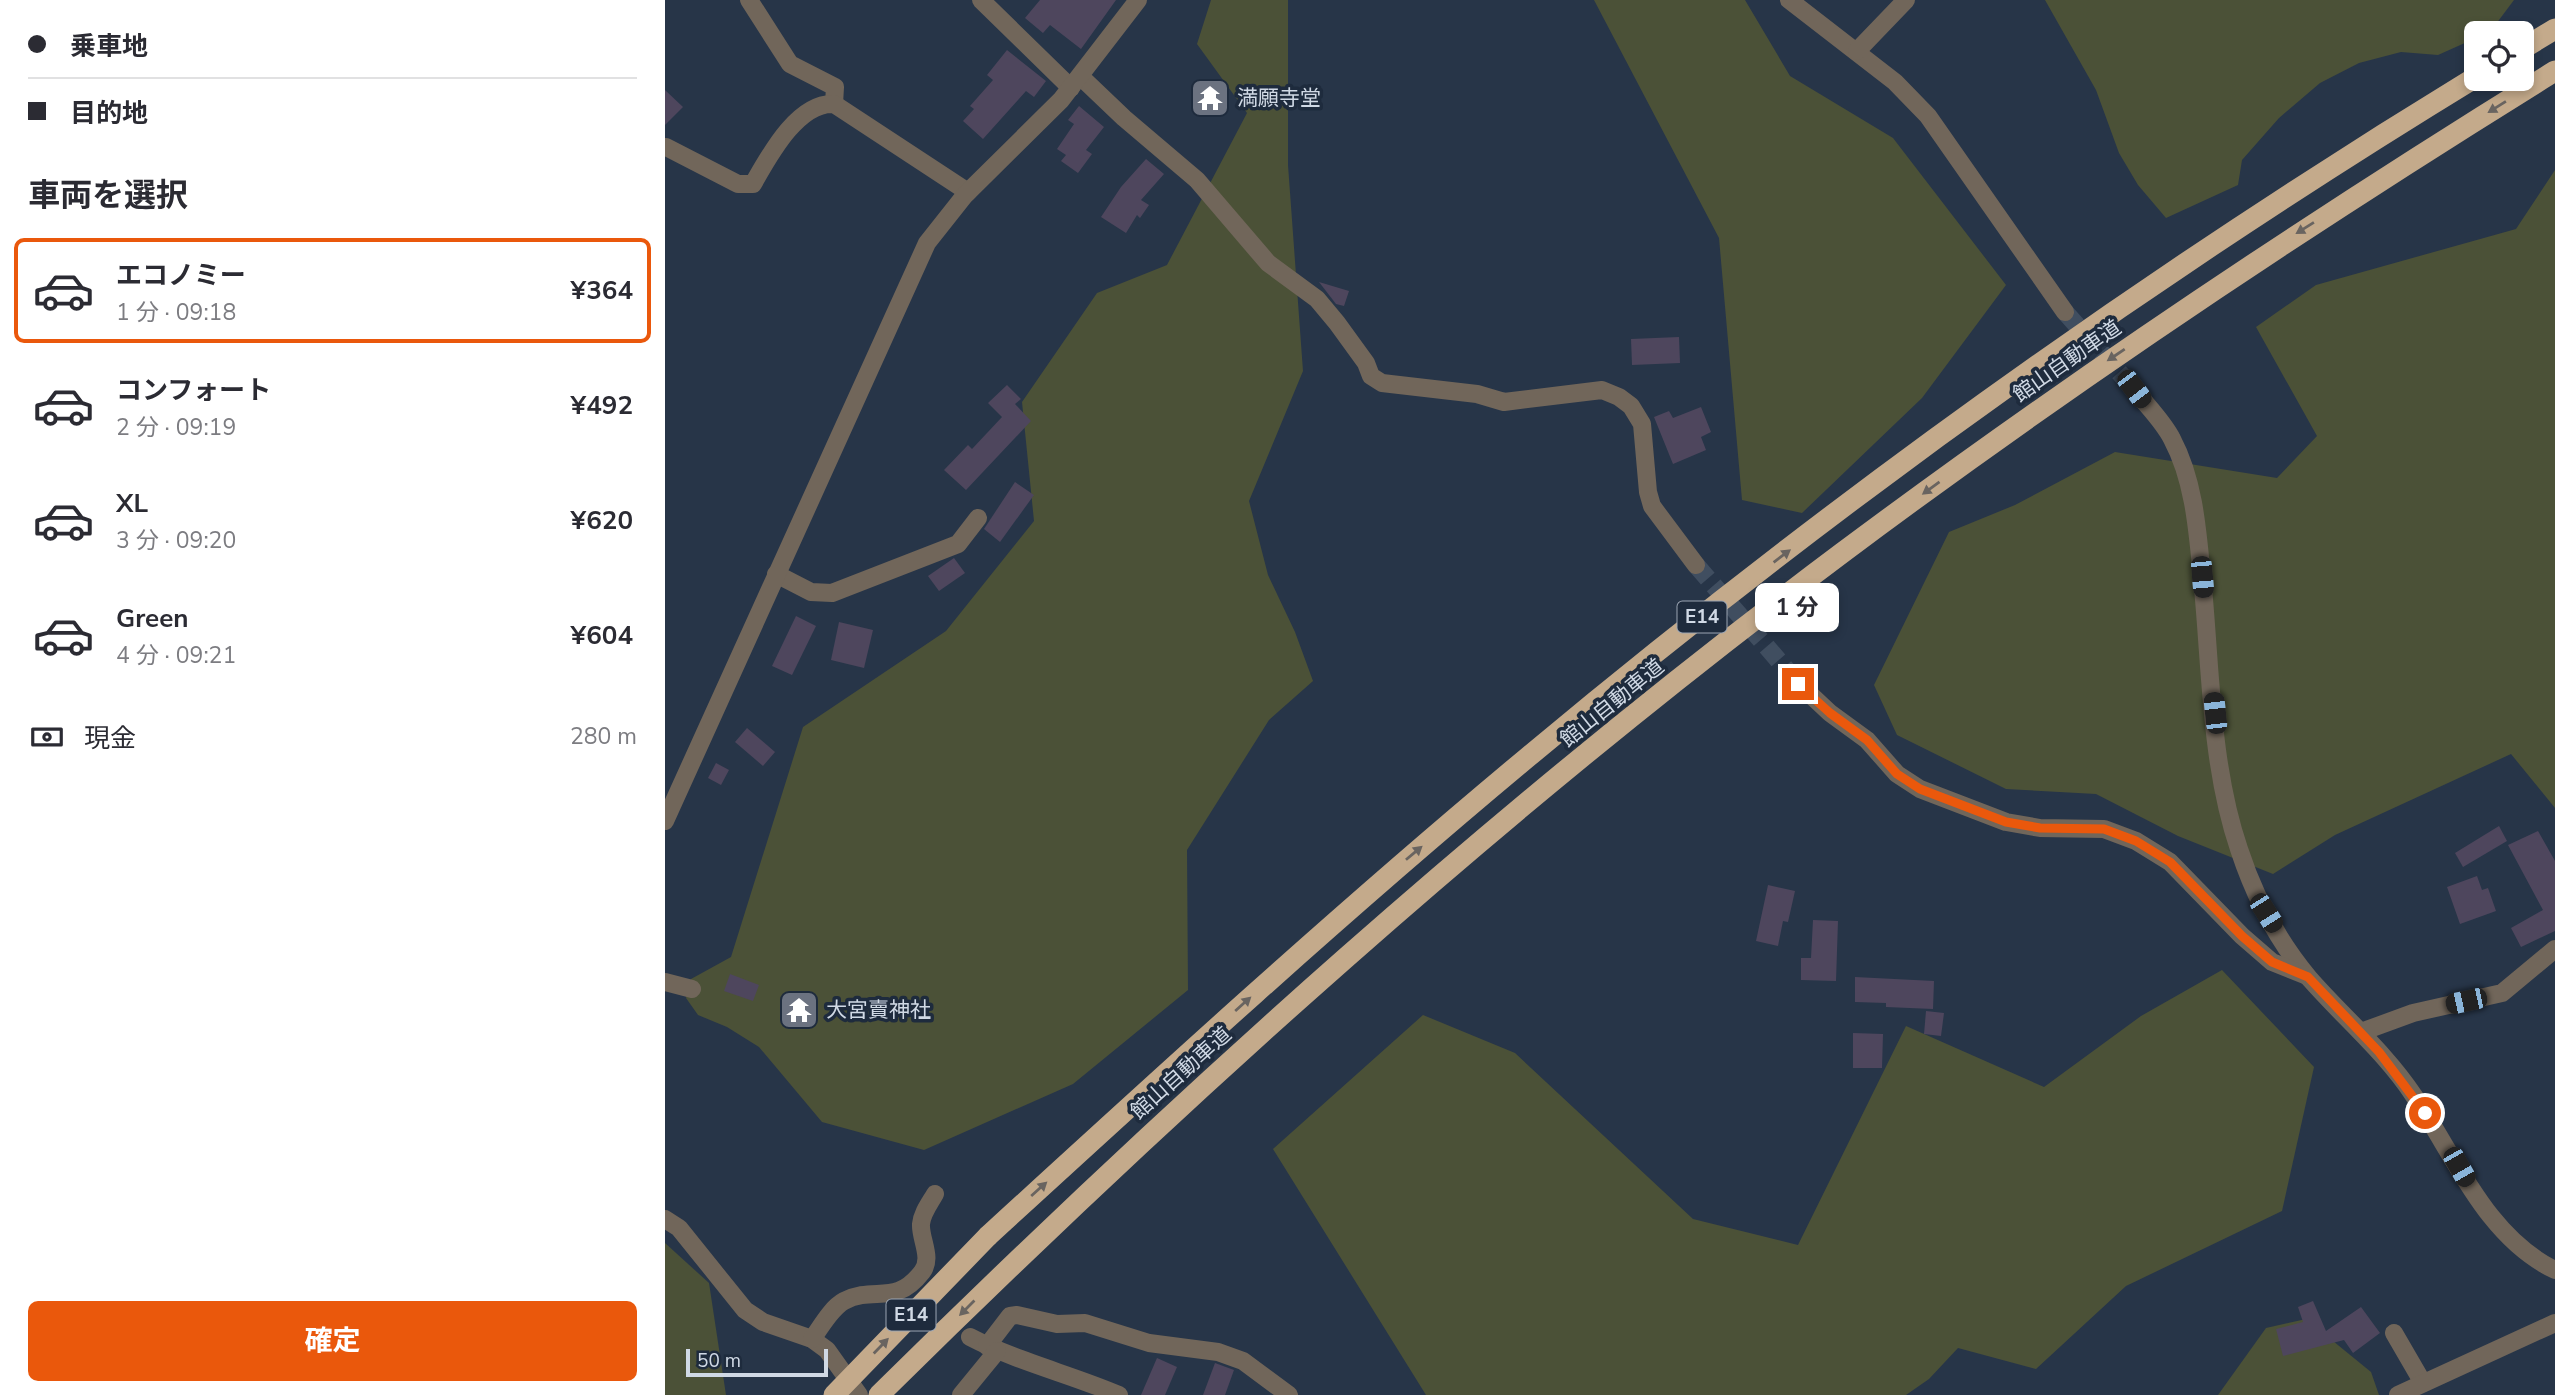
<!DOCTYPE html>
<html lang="ja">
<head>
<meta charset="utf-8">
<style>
  body { margin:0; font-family:"Nunito Sans","Noto Sans JP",sans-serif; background:#f7f7f7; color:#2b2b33; height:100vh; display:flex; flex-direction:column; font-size:26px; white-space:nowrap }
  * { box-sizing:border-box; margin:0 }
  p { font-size:23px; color:#7c7c81 }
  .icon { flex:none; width:38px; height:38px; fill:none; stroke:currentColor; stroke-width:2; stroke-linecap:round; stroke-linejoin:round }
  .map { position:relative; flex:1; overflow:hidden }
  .details { display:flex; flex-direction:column; background:#fff; width:665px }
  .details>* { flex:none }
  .guide { display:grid; align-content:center; height:154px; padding:0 28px; background:#fff }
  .tools { position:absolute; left:1799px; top:21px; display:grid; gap:14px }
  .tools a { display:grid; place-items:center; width:70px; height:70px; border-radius:10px; background:#fff; box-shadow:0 4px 10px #0003; font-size:35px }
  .scale { position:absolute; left:21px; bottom:18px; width:142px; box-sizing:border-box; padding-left:7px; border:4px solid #d0d9e5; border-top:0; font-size:19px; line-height:24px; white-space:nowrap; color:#d0d9e5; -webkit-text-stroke:5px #1e2b3d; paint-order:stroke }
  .end { position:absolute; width:32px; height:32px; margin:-16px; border:9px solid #ea580c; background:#fff; box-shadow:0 0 0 4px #fff }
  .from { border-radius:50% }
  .bubble { position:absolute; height:49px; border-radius:10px; background:#fff; box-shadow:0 4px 10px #0003; font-size:23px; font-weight:700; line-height:49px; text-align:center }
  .car { position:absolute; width:21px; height:42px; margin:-21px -10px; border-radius:9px; box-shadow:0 0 5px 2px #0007; background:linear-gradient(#222 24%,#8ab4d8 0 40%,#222 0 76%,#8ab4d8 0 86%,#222 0) }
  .guide b { display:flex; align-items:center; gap:24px; height:66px; font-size:26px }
  .guide b+b { border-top:2px solid #e1e1e2 }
  .guide i { width:18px; height:18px; background:#2b2b33 }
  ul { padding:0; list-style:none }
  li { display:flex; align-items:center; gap:21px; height:105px; margin:0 14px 10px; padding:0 14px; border:4px solid transparent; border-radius:10px }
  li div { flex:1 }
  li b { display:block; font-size:26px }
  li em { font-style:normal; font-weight:700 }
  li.selected { border-color:#ea580c }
  li>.icon { width:63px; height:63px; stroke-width:1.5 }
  h2 { padding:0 28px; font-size:32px; line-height:84px }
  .pay { display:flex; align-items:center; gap:18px; height:77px; padding:0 28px; font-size:26px }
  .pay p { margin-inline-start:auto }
  .action { display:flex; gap:14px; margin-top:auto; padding:14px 28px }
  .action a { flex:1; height:80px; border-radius:10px; background:#ea580c; color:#fff; font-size:28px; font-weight:700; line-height:80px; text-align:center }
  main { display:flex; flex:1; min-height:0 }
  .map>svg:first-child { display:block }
  .green { fill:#4b5137 }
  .building { fill:#4e465d }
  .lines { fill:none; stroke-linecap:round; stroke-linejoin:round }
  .minor-tunnel { stroke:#404e60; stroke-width:18; stroke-dasharray:18 9; stroke-linecap:butt }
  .minor { stroke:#71665a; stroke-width:18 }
  .highway { stroke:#c4aa8b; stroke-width:21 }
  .highway-bridge { stroke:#c4aa8b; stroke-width:21 }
  .oneway { fill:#696460 }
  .route { stroke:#ea580c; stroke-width:9 }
  .labels { text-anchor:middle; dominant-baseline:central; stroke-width:7; stroke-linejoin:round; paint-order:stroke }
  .shield { fill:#1e2b3d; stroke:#9ba5b3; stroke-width:2 }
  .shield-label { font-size:19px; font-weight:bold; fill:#d0d9e5 }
  .poi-label { font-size:21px; fill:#d0d9e5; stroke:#1e2b3d; text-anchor:start }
  .street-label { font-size:21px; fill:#d0d9e5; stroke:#1e2b3d }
</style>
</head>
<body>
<main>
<section class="details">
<div class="guide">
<b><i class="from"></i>乗車地</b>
<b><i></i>目的地</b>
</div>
<h2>車両を選択</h2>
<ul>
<li class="selected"><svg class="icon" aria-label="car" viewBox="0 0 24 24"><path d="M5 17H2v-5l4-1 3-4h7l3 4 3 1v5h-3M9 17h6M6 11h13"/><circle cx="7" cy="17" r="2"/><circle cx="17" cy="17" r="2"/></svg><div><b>エコノミー</b><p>1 分 · 09:18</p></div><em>¥364</em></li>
<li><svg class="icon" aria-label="car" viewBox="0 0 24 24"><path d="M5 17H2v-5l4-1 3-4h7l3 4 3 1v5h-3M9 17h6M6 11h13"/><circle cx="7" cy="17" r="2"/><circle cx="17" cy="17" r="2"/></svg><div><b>コンフォート</b><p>2 分 · 09:19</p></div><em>¥492</em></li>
<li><svg class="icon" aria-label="car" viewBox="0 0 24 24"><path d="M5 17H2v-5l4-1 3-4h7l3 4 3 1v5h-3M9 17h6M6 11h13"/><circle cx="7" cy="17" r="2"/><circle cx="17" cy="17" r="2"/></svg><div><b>XL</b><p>3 分 · 09:20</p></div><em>¥620</em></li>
<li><svg class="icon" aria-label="car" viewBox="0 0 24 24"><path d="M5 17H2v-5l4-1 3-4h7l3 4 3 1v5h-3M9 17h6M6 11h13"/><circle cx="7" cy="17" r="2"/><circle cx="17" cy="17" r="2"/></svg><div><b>Green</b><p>4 分 · 09:21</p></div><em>¥604</em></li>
</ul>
<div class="pay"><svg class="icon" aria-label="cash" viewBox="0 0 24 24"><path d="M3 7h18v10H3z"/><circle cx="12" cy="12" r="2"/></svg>現金<p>280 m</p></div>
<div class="action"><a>確定</a></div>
</section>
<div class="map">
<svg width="1890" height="1395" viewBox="0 0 1890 1395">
  <rect width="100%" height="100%" fill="#273548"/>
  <!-- green -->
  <g class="green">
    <path d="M546 0H623V165L638 371 584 501 603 575 630 632 648 681 604 720 522 850 523 990 408 1084 259 1150 157 1122 94 1047 62 1027 33 1015 21 998 26 979 66 957 138 727 281 631 369 521 357 402 432 293 502 265 582 113 532 44Z"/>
    <path d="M929 0H1080L1125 76 1228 138 1341 285 1257 398 1137 513 1077 500 1054 238Z"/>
    <path d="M1380 0H1849L1825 32 1811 33V38L1773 55 1736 52 1694 63 1655 83 1614 118 1577 160 1573 185 1501 218 1473 185 1454 153 1431 90Z"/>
    <path d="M1890 170V808L1846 754 1670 835 1608 874 1513 836 1431 794 1341 789 1232 735 1209 685 1284 532 1350 505 1450 452 1612 478 1652 436 1591 327 1651 285 1851 229Z"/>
    <path d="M1557 970 1649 1067 1617 1211 1461 1286 1371 1369 1293 1348 1264 1379 1241 1395H761L608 1149 758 1015 850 1053 1028 1219 1133 1245 1241 1026 1379 1087 1476 1016Z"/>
    <path d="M0 1243 44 1283 61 1395H0Z"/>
    <path d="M1641 1319 1706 1372 1714 1395H1553L1601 1328Z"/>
  </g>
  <!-- building -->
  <g class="building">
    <path d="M375 0H451L416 49 385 25 378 33 360 18Z"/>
    <path d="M342 50 381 81 369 97 361 91 318 139 298 121 309 109 305 106 328 80 322 75Z"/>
    <path d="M0 90 18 107 0 125Z"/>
    <path d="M414 106 439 127 421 150 427 154 413 173 396 161 401 155 392 149 409 124 403 120Z"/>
    <path d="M481 159 499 174 476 200 484 205 475 218 472 215 461 233 436 217 456 187Z"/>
    <path d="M654 282 684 291 679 306 671 304Z"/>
    <path d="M1014 337 1015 363 967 365 966 339Z"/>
    <path d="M342 385 356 399 350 404 366 421 301 490 279 470 303 445 307 449 337 417 323 403Z"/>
    <path d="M1036 407 1046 432 1036 437 1041 450 1008 464 989 417 1004 411 1008 418Z"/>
    <path d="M350 482 369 495 335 542 319 529Z"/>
    <path d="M289 558 300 573 274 591 263 576Z"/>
    <path d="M131 616 151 626 127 675 107 666Z"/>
    <path d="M174 622 208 630 199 668 166 660Z"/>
    <path d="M82 728 110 752 98 766 70 742Z"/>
    <path d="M51 763 64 770 56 785 43 778Z"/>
    <path d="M1834 826 1842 841 1798 867 1790 853Z"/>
    <path d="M1873 831 1890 861V931L1856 947 1846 928 1878 910 1843 845Z"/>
    <path d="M1812 876 1817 890 1823 888 1831 911 1795 924 1782 887Z"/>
    <path d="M1103 885 1130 891 1123 922 1118 921 1113 946 1091 941Z"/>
    <path d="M1148 920 1173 921 1171 981 1136 980V958H1146Z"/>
    <path d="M65 974 94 985 88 1001 59 991Z"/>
    <path d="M1190 977 1269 981 1268 1009 1221 1007V1003L1190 1002Z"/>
    <path d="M133 1000 146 1007 139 1021 126 1014Z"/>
    <path d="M1261 1011 1279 1013 1276 1036 1259 1034Z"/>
    <path d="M1188 1033 1218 1034 1217 1068H1188Z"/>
    <path d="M1648 1301 1661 1331 1696 1307 1715 1333 1688 1353 1679 1340 1618 1356 1611 1329 1638 1322 1633 1307Z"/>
    <path d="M492 1358 512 1367 500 1395H476Z"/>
    <path d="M550 1363 569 1370 560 1395H538Z"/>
  </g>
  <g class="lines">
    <!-- minor-tunnel -->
    <g class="minor-tunnel">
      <path d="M1400 312 1469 389"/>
      <path d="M1031 565 1133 683"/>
    </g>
    <!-- minor -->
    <g class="minor">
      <path d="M84 0 125 64 170 87 169 104"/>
      <path d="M316 0 406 88"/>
      <path d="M1124 0 1230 82 1263 116 1400 312"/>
      <path d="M1192 51 1241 0"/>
      <path d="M416 77 459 118 532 180 603 263 652 299 672 323 701 363 706 376 717 383 812 394 839 402 937 390 954 397 966 406 977 424 983 492 987 506 1031 565"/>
      <path d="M1 147 73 184H88C103 158 132 102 169 104L303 192"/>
      <path d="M1469 389C1481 405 1498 421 1507 439 1531 484 1533 539 1538 588 1546 674 1546 767 1574 849 1589 895 1613 941 1644 978 1679 1018 1720 1052 1749 1096 1790 1156 1821 1237 1890 1270"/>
      <path d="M111 574 146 592 167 593 293 544 313 518"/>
      <path d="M1133 683 1165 713 1202 740 1232 774 1255 789 1341 822 1375 828 1439 829 1471 841 1505 862 1577 936 1607 962 1642 976"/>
      <path d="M0 821 262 243 300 195 396 100 473 0"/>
      <path d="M0 982 27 989"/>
      <path d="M1696 1032 1748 1013 1837 993 1890 949"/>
      <path d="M0 1219 14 1228 80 1310 98 1322 147 1339 162 1350 194 1395"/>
      <path d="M1729 1333 1758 1383"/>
      <path d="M305 1337C353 1362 405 1374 454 1395"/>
      <path d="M147 1339C156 1327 166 1308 179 1301 210 1285 230 1307 257 1272 268 1258 255 1239 256 1224 257 1213 265 1203 270 1194"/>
      <path d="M322 1346 345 1316 352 1315 392 1324 420 1323 484 1343 553 1352 578 1361 624 1395"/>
      <path d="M296 1395 332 1351"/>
      <path d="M1733 1395 1890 1323"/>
    </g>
    <!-- highway -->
    <g class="highway">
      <path d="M1857 49 1890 29"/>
      <path d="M323 1236C501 1073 678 911 863 757 1161 508 1480 279 1811 77"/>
      <path d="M214 1395C517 1096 836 808 1177 553 1407 381 1646 222 1890 71"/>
    </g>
    <!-- highway-bridge -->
    <path class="highway-bridge" d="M169 1395 323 1236"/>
  </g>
  <!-- one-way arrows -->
  <defs><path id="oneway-solid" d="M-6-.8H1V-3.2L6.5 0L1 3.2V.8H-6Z" transform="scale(1.75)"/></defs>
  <g class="oneway">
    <use href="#oneway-solid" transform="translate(1832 107) rotate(148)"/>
    <use href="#oneway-solid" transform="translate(1640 228) rotate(148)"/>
    <use href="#oneway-solid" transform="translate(1451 355) rotate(146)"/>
    <use href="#oneway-solid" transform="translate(1266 488) rotate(144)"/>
    <use href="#oneway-solid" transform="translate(1117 556) rotate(-37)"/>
    <use href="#oneway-solid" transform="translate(749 853) rotate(-40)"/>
    <use href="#oneway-solid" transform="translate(578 1004) rotate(-42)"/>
    <use href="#oneway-solid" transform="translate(374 1189) rotate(-42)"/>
    <use href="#oneway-solid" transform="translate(302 1308) rotate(135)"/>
    <use href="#oneway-solid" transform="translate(216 1346) rotate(-46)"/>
  </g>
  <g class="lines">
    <!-- route -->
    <path class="route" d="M1133 684 1165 713 1202 740 1232 774 1255 789 1341 822 1375 828 1439 829 1471 841 1505 862 1577 936 1607 962 1643 977 1714 1052 1760 1113"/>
  </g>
  <!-- icons -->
  <defs>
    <symbol id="temple-square" viewBox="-11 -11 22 22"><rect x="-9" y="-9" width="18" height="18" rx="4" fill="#6b7280" stroke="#1e2b3d"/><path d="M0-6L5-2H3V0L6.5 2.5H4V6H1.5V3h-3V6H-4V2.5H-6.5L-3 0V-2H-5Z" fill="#fff"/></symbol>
  </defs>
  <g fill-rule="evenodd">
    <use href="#temple-square" x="523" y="76" width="44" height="44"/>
    <use href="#temple-square" x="112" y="988" width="44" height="44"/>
  </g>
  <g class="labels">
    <!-- shield labels -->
    <g class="shield">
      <rect x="1012.5" y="601.5" width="49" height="31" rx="5"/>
      <rect x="221.5" y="1299.5" width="49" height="31" rx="5"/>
    </g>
    <g class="shield-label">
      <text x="1037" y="617">E14</text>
      <text x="246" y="1315">E14</text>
    </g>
    <!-- poi labels -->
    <g class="poi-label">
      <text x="572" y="98">満願寺堂</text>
      <text x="161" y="1010">大宮賣神社</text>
    </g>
    <!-- street labels -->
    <g class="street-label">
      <text transform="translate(1402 361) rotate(-35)">館山自動車道</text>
      <text transform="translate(947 703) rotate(-39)">館山自動車道</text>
      <text transform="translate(516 1073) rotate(-42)">館山自動車道</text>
    </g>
  </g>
</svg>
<div class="tools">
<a><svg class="icon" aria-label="locate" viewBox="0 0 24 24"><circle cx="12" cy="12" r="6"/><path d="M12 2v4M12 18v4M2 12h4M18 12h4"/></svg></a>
</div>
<div class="scale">50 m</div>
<i class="end from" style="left:1760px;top:1113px"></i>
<i class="end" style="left:1133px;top:684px"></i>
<div class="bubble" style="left:1090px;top:583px;width:84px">1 分</div>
<i class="car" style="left:1469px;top:389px;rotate:143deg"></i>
<i class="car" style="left:1537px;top:577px;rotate:175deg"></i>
<i class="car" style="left:1550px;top:713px;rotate:354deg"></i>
<i class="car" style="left:1601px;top:913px;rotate:148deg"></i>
<i class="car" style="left:1801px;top:1001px;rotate:258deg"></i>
<i class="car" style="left:1794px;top:1167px;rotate:150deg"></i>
</div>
</main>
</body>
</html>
